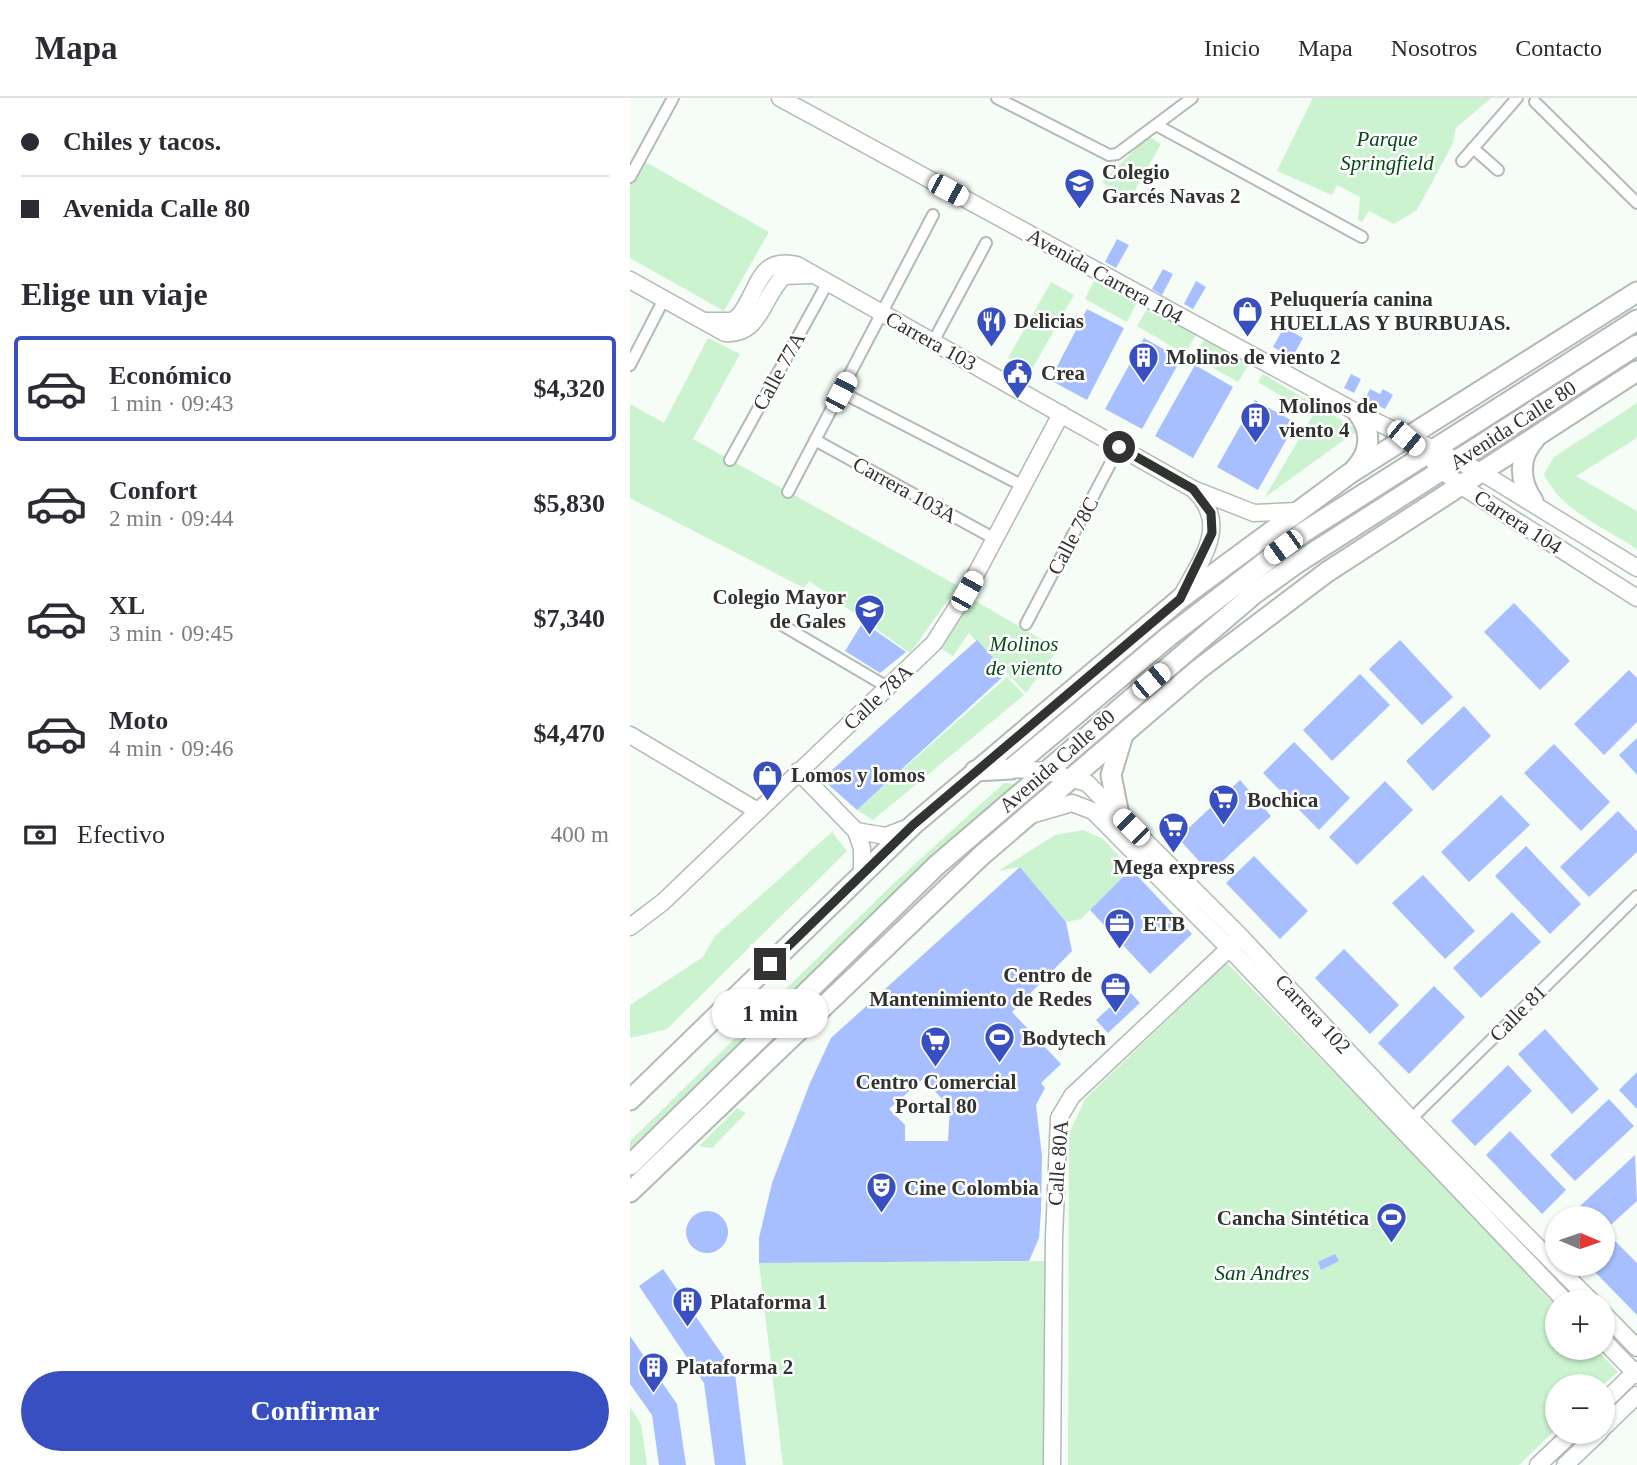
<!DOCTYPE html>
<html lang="es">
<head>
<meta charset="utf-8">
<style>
  body { margin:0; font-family:Georgia,serif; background:#f7f7f7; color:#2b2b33; height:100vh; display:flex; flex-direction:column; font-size:26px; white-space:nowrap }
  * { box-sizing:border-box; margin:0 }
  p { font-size:23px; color:#7c7c81 }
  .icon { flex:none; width:38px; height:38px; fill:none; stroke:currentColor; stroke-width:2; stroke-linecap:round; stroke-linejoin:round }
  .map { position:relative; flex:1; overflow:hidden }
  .panel { display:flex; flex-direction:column; background:#fff; width:630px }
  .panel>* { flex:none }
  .guide { display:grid; align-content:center; height:154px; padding:0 21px; background:#fff }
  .needle { width:46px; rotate:92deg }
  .tools { position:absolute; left:915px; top:1108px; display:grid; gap:14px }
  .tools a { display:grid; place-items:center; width:70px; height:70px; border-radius:50%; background:#fff; box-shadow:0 2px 5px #0004; font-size:35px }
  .end { position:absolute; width:32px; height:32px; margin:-16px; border:9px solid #303330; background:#fff; box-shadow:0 0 0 4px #fff }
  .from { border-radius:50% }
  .bubble { position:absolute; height:49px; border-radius:24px; background:#fff; box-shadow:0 2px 5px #0004; font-size:23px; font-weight:800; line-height:49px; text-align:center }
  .car { position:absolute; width:21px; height:42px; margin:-21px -10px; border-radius:9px; box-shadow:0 0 5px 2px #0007; background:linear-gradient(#fff 24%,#345 0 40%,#fff 0 76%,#345 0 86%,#fff 0) }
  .guide b { display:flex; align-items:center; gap:24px; height:66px; font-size:26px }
  .guide b+b { border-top:2px solid #e1e1e2 }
  .guide i { width:18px; height:18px; background:#2b2b33 }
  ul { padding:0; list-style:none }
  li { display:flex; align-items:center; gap:21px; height:105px; margin:0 14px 10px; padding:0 7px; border:4px solid transparent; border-radius:7px }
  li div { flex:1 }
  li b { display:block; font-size:26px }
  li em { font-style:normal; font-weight:800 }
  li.on { border-color:#384fc1 }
  li>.icon { width:63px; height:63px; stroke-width:1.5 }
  h2 { padding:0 21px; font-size:32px; line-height:84px }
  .pay { display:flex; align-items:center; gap:18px; height:77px; padding:0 21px; font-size:26px }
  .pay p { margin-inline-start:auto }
  .button { display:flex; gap:14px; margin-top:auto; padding:14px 21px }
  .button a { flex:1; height:80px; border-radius:42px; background:#384fc1; color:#fff; font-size:28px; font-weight:800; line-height:80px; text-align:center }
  header { display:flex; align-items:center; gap:42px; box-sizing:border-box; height:98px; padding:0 35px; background:#fff; border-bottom:2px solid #e1e1e2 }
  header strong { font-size:33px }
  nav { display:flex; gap:38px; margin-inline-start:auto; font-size:24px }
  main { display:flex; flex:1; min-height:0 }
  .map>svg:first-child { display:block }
  .green { fill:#cbf3cf }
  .building { fill:#a8bfff; fill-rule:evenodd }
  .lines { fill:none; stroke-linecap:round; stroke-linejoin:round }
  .street-casing { stroke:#b3bab3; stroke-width:14 }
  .secondary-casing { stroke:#b3bab3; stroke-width:19 }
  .highway-casing { stroke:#b3bab3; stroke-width:23 }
  .street { stroke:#fff; stroke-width:10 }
  .secondary { stroke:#fff; stroke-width:16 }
  .highway { stroke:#fff; stroke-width:19 }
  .route { stroke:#303330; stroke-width:9 }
  .labels { text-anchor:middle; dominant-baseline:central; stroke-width:5; stroke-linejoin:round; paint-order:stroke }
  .park-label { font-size:21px; font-style:italic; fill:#064a1b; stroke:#fff }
  .poi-label { font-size:21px; font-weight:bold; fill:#303330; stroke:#fff; text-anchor:start }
  .street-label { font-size:21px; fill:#303330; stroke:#fff }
</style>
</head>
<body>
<header>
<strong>Mapa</strong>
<nav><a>Inicio</a><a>Mapa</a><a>Nosotros</a><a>Contacto</a></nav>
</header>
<main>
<section class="panel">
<div class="guide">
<b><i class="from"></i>Chiles y tacos.</b>
<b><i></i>Avenida Calle 80</b>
</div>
<h2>Elige un viaje</h2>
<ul>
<li class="on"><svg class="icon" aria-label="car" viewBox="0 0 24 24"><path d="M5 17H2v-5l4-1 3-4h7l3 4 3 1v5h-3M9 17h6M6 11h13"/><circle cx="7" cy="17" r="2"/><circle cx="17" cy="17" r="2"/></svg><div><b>Económico</b><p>1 min · 09:43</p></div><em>$4,320</em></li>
<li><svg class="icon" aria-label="car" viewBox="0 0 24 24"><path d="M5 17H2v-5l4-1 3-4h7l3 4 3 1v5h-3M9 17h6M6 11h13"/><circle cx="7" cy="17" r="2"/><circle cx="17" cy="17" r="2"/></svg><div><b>Confort</b><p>2 min · 09:44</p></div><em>$5,830</em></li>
<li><svg class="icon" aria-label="car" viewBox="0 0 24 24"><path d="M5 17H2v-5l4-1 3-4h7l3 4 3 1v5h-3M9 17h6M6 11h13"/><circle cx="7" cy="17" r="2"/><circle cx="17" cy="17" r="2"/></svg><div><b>XL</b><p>3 min · 09:45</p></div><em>$7,340</em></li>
<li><svg class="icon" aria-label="car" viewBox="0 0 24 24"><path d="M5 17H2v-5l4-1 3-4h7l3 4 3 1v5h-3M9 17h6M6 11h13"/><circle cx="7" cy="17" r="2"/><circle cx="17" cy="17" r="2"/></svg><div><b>Moto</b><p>4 min · 09:46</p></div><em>$4,470</em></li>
</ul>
<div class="pay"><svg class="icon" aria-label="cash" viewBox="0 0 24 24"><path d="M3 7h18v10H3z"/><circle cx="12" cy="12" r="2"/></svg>Efectivo<p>400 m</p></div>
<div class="button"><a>Confirmar</a></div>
</section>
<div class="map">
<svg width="1007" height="1367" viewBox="0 0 1007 1367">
  <rect width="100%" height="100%" fill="#f6fdf6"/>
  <!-- green -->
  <g class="green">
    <path d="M683 0H861L826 30 823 45 787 112 764 126 739 113 732 124 728 122 730 99 707 87 702 97 647 73Z"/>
    <path d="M518 38 531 46 500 101 472 84Z"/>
    <path d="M12 62 139 134 94 213 0 160V83Z"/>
    <path d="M465 181 507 204 497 224 455 201Z"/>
    <path d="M421 184 444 197 401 273 378 260Z"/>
    <path d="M519 208 567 235 555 256 507 228Z"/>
    <path d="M576 238 621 263 608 284 564 259Z"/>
    <path d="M78 240 110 256 63 341 328 488 280 555 179 483 174 490 0 400V306L34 325Z"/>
    <path d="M633 276 728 332 635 399 683 317 628 284Z"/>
    <path d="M1007 305V340L946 378 1007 413V451C975 430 930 412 914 376L924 359Z"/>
    <path d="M342 501 428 551 396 595 339 535 323 558 310 550Z"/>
    <path d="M377 579 394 597 243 722 227 712Z"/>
    <path d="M374 685 387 686 0 1054V1043L265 784Z"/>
    <path d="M453 732 473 741 501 771 451 821 436 824 390 769 368 773 425 737Z"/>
    <path d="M202 734 217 753 37 931 0 940V907L73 859 85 838Z"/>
    <path d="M597 865 799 1072 927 1209 928 1250H965L988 1274 972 1288H928L927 1330 889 1367H438L439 1036 455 1001Z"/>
    <path d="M107 1010 116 1015 82 1050 69 1048Z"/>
    <path d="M417 1163 413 1367H153L129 1165Z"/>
    <path d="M0 1309 11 1326 17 1367H0Z"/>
  </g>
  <!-- building -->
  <g class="building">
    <path d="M487 141 499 147 486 170 475 164Z"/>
    <path d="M533 171 543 176 532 197 522 191Z"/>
    <path d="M566 183 576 189 563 211 554 206Z"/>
    <path d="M457 211 494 230 457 302 420 282Z"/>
    <path d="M654 229 673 240 662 260 643 249Z"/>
    <path d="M514 240 551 261 512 331 475 311Z"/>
    <path d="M565 267 603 289 563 360 525 338Z"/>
    <path d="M721 276 731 281 724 295 714 290Z"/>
    <path d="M740 291 750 296 753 291 763 297 755 311 735 301Z"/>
    <path d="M625 302 666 325 628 392 587 369Z"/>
    <path d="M884 505 940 563 910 592 854 534Z"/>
    <path d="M233 524 276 554 250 575 215 553Z"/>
    <path d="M347 542 377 575 227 712 192 681Z"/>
    <path d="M770 542 823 599 792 627 739 571Z"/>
    <path d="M999 572 1007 580V624L974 657 944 626Z"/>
    <path d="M730 576 760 607 702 663 673 632Z"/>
    <path d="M834 608 861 638 803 693 776 663Z"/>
    <path d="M1007 640V677L989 657Z"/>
    <path d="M664 644 720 700 689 732 633 675Z"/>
    <path d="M924 646 980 704 951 733 894 675Z"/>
    <path d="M610 682 641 718 580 775 548 740Z"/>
    <path d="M755 683 783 712 727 767 699 739Z"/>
    <path d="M871 697 900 727 839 784 811 754Z"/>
    <path d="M988 713 1007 733V754L959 799 930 769Z"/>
    <path d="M896 748 951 806 920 836 865 778Z"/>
    <path d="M624 758 678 813 650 841 596 785Z"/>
    <path d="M390 769 436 824 442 853 382 914 431 966 411 985 415 990 406 1007 412 1058 411 1114 409 1140 399 1163 129 1165V1140L142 1085 180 985 201 940ZM293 981 320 1009 318 1043H275V1027L259 1011Z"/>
    <path d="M501 771 562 836 520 876 460 812Z"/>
    <path d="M793 777 845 833 815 861 762 805Z"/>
    <path d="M882 814 911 844 851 900 823 870Z"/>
    <path d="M714 851 769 907 740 936 685 880Z"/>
    <path d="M804 888 835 919 779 976 748 945Z"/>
    <path d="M498 892 510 905 478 935 466 922Z"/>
    <path d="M915 931 969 991 942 1016 888 956Z"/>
    <path d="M878 967 902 993 845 1048 821 1023Z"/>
    <path d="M1007 974V1011L989 992Z"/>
    <path d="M979 1001 1004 1028 945 1083 920 1057Z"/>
    <path d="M880 1033 936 1092 912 1116 856 1057Z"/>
    <path d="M1005 1057 1007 1103 973 1134V1120H937Z"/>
    <circle cx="77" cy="1134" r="21"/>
    <path d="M985 1143 1007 1165V1217L959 1168 973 1166V1154Z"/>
    <path d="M705 1156 709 1163 691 1172 688 1164Z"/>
    <path d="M33 1171 105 1275 116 1367H85L74 1285 9 1188Z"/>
    <path d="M0 1238 47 1306 56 1367H29L22 1317 0 1286Z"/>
  </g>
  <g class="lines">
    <defs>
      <g id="street">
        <path d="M367 0 479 57 487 56 562 0"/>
        <path d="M905 4 1007 105"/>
        <path d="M528 28 732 139"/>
        <path d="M843 50 868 72"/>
        <path d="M832 63 887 0"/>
        <path d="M0 79 43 0"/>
        <path d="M303 244 356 145"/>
        <path d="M0 267 34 201"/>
        <path d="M211 294 393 388"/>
        <path d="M185 342 365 441"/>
        <path d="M100 362 198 184"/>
        <path d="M158 394 303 117"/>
        <path d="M396 526 489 349"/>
        <path d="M152 527 259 590"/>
        <path d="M777 1025 1007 798"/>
      </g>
      <g id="secondary">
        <path d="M150 0 728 315 851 374 1007 470"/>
        <path d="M0 182 95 235C131 238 132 198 154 178L180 177"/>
        <path d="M76 223H102L108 219C129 196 126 157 167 167L563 391 624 415 666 413"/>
        <path d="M805 366 830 387 1007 500"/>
        <path d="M550 501C569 464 601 428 565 393"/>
        <path d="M0 637 126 712"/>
        <path d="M381 671 415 673 457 685 611 839 781 1021 962 1204"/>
        <path d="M168 673 226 733 232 750V776"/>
        <path d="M404 716 442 705 463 713 599 850 936 1204"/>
        <path d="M226 733 256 738 277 730"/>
        <path d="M0 829 33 804 304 545 337 493 431 316"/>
        <path d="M973 1215 1007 1250"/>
        <path d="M973 1242 1007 1277"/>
        <path d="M973 1305 1007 1272"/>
        <path d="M973 1330 1007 1297"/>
        <path d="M422 1367 424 1140 429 1020 442 998 607 843"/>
        <path d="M908 1367 943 1334"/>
        <path d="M935 1367 970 1334"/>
      </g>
      <g id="highway">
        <path d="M725 371C741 354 742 333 728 315"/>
        <path d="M903 403C889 383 888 359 905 341"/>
        <path d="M345 673 381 671 538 539 674 434 1007 222"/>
        <path d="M489 717 481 677 493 637"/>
        <path d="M0 1002 283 727 550 501 719 376 1007 194"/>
        <path d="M0 1067 307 767 624 496 667 465 1007 247"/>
        <path d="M0 1094 352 757 569 571 697 474 1007 273"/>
      </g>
    </defs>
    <!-- street casing -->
    <use href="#street" class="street-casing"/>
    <!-- secondary casing -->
    <use href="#secondary" class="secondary-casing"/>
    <!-- highway casing -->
    <use href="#highway" class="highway-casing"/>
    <!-- street -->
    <use href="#street" class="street"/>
    <!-- secondary -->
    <use href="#secondary" class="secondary"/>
    <!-- highway -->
    <use href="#highway" class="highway"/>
  </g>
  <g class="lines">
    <!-- route -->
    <path class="route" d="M140 866 283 727 550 501 582 435 581 415 563 391 489 349"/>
  </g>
  <!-- icons -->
  <defs>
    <symbol id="school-pin" viewBox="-11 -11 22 30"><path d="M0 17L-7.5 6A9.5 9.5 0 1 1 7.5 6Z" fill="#384fc1" stroke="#fff"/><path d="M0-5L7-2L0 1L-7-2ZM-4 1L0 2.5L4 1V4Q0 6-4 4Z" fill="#fff"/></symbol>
    <symbol id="shop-pin" viewBox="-11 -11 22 30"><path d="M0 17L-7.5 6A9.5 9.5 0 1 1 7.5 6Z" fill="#384fc1" stroke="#fff"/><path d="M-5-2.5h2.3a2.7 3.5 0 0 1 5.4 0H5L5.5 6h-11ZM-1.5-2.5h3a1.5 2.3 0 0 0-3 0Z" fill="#fff"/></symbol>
    <symbol id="restaurant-pin" viewBox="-11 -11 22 30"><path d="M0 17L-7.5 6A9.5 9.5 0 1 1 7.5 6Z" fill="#384fc1" stroke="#fff"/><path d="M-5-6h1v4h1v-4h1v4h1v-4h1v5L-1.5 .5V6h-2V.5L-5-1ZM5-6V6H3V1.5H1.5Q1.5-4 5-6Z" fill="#fff"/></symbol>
    <symbol id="building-pin" viewBox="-11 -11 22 30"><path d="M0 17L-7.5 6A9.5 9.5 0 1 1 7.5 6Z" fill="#384fc1" stroke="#fff"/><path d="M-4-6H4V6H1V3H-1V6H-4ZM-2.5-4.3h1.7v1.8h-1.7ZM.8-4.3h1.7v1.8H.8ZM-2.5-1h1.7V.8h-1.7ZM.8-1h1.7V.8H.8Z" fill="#fff"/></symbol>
    <symbol id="civic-pin" viewBox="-11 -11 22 30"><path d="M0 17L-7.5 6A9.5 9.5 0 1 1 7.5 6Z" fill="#384fc1" stroke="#fff"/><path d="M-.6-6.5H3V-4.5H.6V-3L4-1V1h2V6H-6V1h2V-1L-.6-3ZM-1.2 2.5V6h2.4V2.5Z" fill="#fff"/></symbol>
    <symbol id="supermarket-pin" viewBox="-11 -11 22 30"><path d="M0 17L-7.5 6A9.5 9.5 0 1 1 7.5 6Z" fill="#384fc1" stroke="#fff"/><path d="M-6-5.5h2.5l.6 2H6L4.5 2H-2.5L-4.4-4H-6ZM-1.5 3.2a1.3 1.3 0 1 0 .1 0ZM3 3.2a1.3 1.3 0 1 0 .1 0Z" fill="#fff"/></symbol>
    <symbol id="office-pin" viewBox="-11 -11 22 30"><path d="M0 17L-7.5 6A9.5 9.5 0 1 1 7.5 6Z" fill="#384fc1" stroke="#fff"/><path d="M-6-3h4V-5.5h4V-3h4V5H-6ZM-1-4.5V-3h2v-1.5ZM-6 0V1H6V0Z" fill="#fff"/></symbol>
    <symbol id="stadium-pin" viewBox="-11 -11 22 30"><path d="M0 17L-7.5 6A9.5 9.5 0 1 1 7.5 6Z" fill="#384fc1" stroke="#fff"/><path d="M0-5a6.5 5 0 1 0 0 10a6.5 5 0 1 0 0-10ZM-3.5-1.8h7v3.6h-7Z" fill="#fff"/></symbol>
    <symbol id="theatre-pin" viewBox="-11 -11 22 30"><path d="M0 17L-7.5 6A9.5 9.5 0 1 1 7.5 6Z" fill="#384fc1" stroke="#fff"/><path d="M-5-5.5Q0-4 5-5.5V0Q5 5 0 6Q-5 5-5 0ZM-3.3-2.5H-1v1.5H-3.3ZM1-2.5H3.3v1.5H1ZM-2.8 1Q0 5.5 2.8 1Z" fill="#fff"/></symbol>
  </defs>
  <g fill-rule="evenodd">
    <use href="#school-pin" x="432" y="68" width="35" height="47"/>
    <use href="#shop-pin" x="600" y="196" width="35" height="47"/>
    <use href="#restaurant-pin" x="344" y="206" width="35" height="47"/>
    <use href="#building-pin" x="496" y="242" width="35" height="47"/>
    <use href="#civic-pin" x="370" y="258" width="35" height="47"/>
    <use href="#building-pin" x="608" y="302" width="35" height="47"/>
    <use href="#school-pin" x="222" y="494" width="35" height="47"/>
    <use href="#shop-pin" x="120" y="660" width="35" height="47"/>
    <use href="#supermarket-pin" x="576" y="684" width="35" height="47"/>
    <use href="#supermarket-pin" x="526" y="712" width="35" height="47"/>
    <use href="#office-pin" x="472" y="808" width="35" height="47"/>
    <use href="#office-pin" x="468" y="872" width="35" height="47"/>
    <use href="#stadium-pin" x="352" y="922" width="35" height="47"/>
    <use href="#supermarket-pin" x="288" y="926" width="35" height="47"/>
    <use href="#theatre-pin" x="234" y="1072" width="35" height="47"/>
    <use href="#stadium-pin" x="744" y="1102" width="35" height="47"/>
    <use href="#building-pin" x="40" y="1186" width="35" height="47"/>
    <use href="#building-pin" x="6" y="1252" width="35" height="47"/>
  </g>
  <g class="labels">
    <!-- park labels -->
    <g class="park-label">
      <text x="757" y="41">Parque<tspan x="757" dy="24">Springfield</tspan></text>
      <text x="394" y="546">Molinos<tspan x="394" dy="24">de viento</tspan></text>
      <text x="632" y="1175">San Andres</text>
    </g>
    <!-- poi labels -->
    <g class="poi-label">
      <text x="472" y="74">Colegio<tspan x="472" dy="24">Garcés Navas 2</tspan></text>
      <text x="640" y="201">Peluquería canina<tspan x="640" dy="24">HUELLAS Y BURBUJAS.</tspan></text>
      <text x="384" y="223">Delicias</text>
      <text x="536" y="259">Molinos de viento 2</text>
      <text x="411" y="275">Crea</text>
      <text x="649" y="308">Molinos de<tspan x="649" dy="24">viento 4</tspan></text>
      <text x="216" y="499" text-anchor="end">Colegio Mayor<tspan x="216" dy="24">de Gales</tspan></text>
      <text x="161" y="677">Lomos y lomos</text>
      <text x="617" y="702">Bochica</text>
      <text x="544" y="769" text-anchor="middle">Mega express</text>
      <text x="513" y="826">ETB</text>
      <text x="462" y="877" text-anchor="end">Centro de<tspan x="462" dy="24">Mantenimiento de Redes</tspan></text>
      <text x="392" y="940">Bodytech</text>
      <text x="306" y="984" text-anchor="middle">Centro Comercial<tspan x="306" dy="24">Portal 80</tspan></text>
      <text x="274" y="1090">Cine Colombia</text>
      <text x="739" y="1120" text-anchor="end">Cancha Sintética</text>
      <text x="80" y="1204">Plataforma 1</text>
      <text x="46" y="1269">Plataforma 2</text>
    </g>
    <!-- street labels -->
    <g class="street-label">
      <text transform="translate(475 178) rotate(29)">Avenida Carrera 104</text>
      <text transform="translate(301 243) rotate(29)">Carrera 103</text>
      <text transform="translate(149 273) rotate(-61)">Calle 77A</text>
      <text transform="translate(883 327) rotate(-33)">Avenida Calle 80</text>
      <text transform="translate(275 392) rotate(29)">Carrera 103A</text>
      <text transform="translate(888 424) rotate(33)">Carrera 104</text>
      <text transform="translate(443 438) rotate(-62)">Calle 78C</text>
      <text transform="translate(248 599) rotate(-43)">Calle 78A</text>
      <text transform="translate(427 663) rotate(-41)">Avenida Calle 80</text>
      <text transform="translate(888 915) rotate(-45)">Calle 81</text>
      <text transform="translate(683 916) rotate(47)">Carrera 102</text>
      <text transform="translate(428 1065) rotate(-86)">Calle 80A</text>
    </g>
  </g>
</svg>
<div class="tools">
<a><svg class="needle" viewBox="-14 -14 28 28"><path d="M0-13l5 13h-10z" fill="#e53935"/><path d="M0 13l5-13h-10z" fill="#7c7c81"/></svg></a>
<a>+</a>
<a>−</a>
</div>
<i class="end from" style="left:489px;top:349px"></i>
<i class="end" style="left:140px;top:866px"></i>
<div class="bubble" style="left:82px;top:891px;width:116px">1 min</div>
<i class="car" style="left:318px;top:92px;rotate:118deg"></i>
<i class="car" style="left:211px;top:294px;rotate:28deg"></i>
<i class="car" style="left:776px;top:340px;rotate:130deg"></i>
<i class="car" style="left:653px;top:449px;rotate:234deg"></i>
<i class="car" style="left:337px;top:493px;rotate:29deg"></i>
<i class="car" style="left:521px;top:583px;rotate:50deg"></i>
<i class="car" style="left:501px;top:729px;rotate:315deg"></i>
</div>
</main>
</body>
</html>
